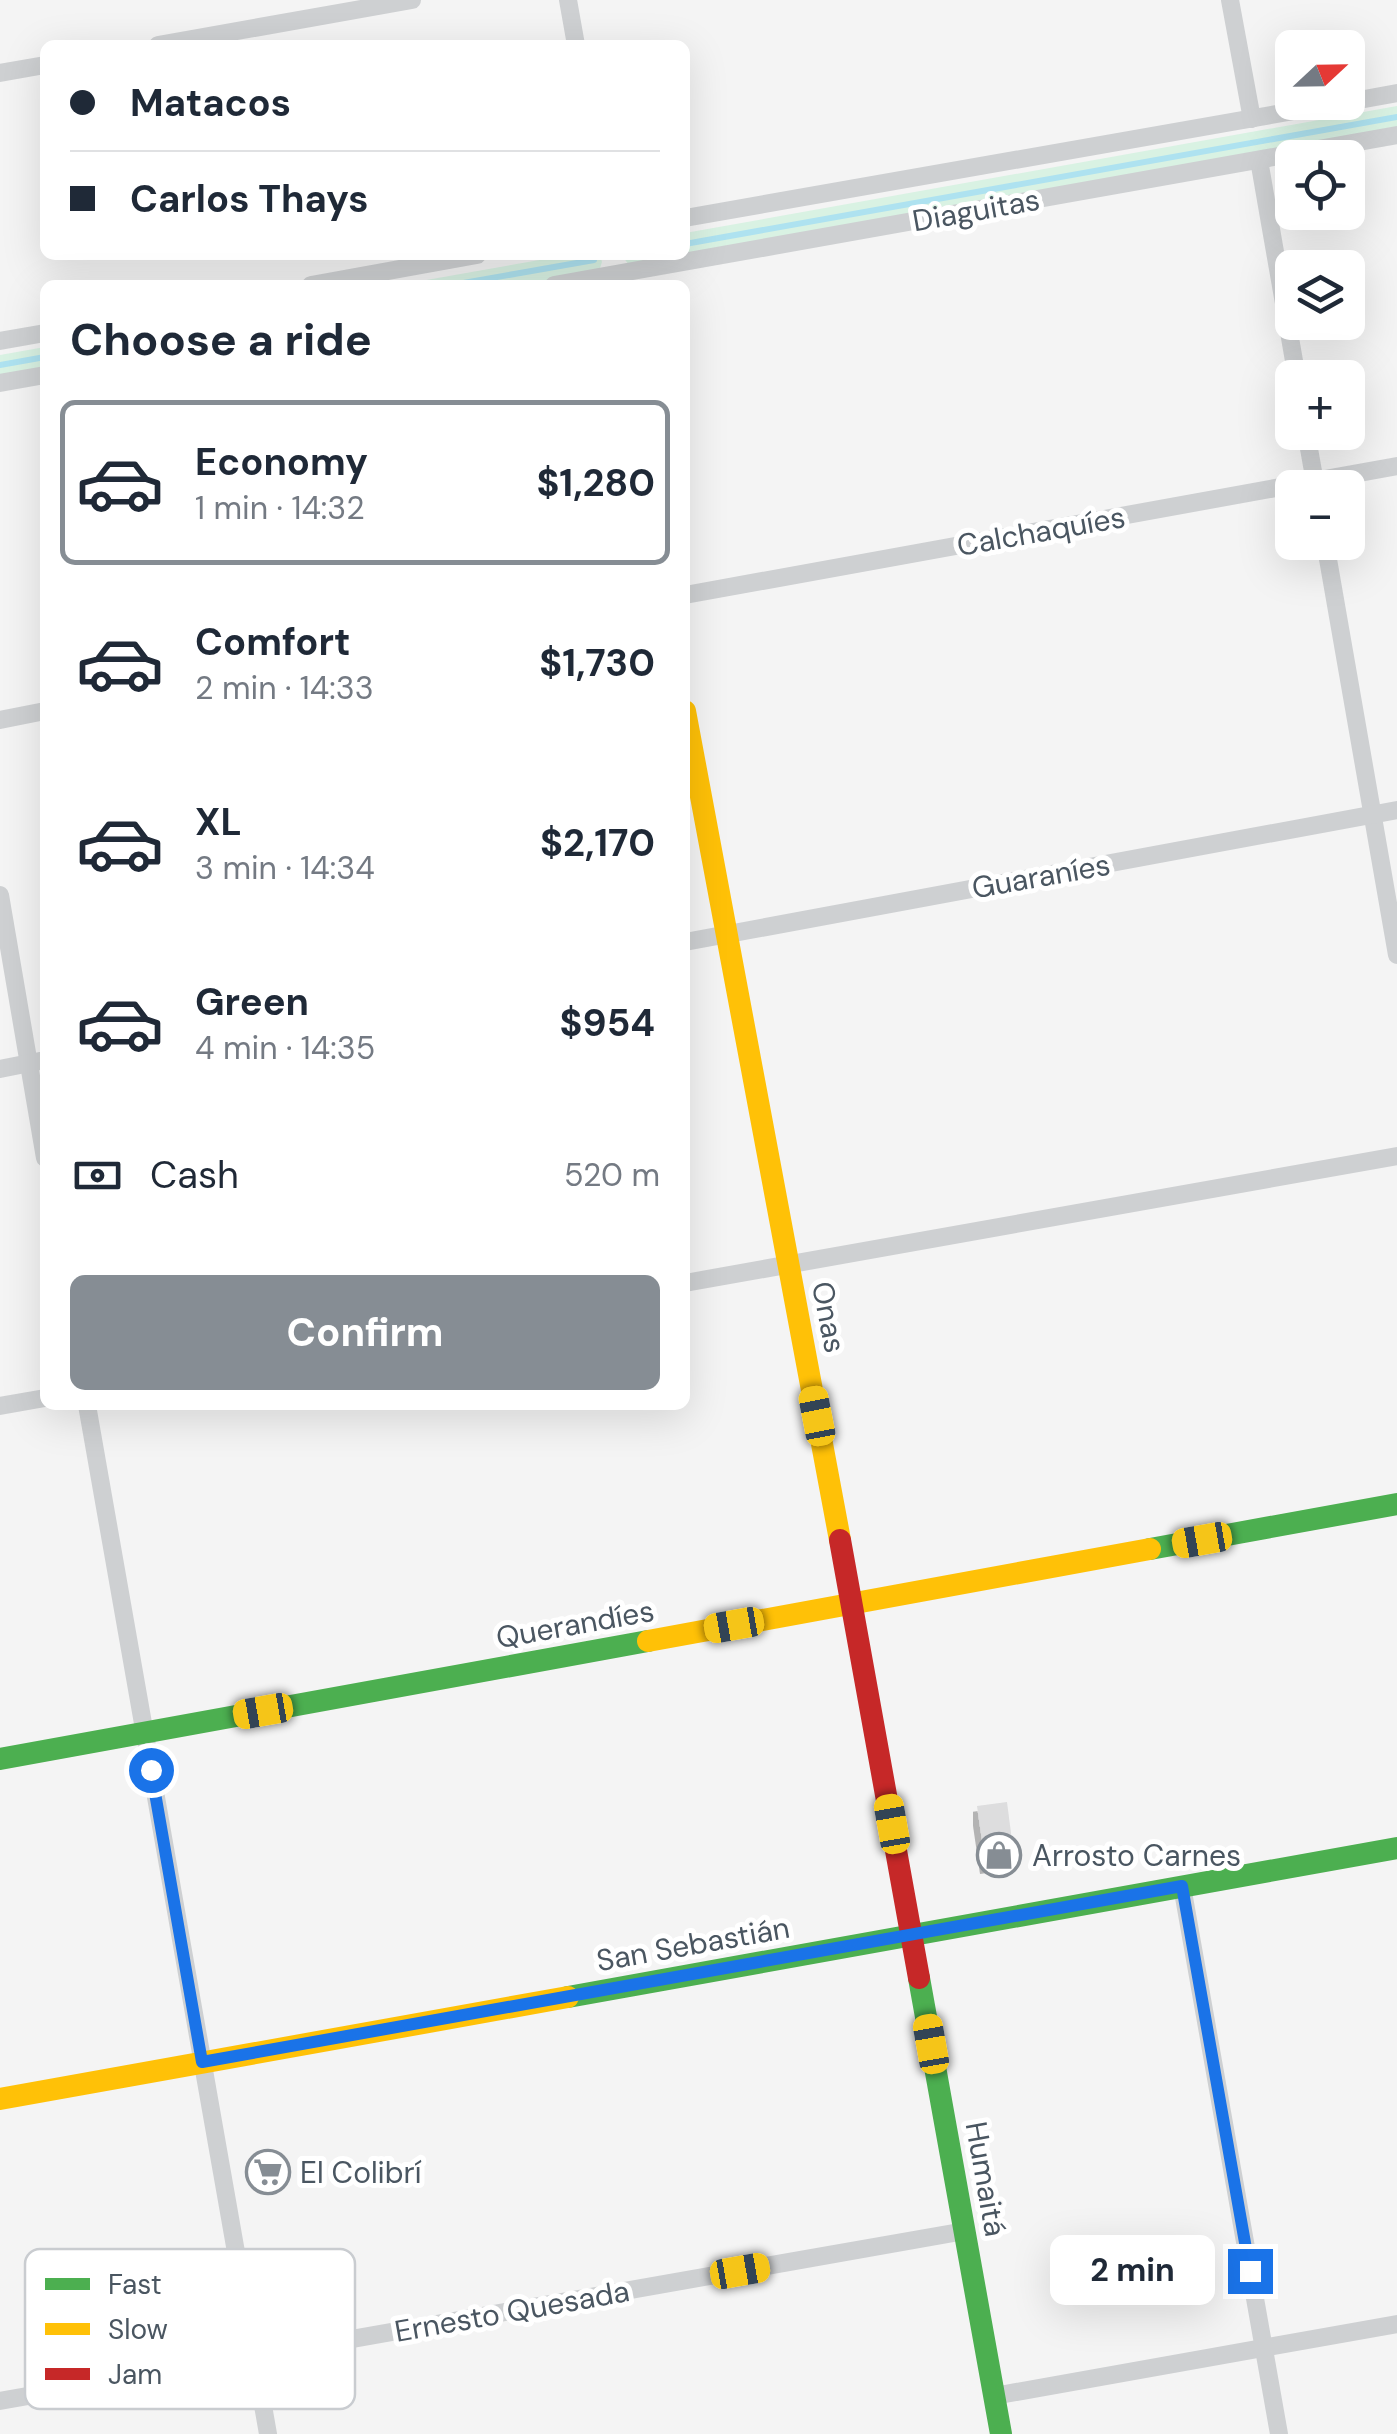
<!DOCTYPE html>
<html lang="en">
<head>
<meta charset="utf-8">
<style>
  body { margin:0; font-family:"DM Sans",sans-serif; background:#f6f6f7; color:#1f2937; height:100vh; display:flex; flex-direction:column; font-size:38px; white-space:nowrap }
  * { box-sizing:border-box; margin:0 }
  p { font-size:32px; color:#747a83 }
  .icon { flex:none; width:55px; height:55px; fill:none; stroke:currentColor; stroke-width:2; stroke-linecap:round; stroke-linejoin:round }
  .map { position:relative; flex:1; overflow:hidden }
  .side { position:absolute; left:40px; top:280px; width:650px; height:1130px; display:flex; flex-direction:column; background:#fff; border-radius:15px; box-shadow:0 10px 40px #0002 }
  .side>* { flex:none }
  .top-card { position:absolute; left:40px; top:40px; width:650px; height:220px; border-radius:15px; box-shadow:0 10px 40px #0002; display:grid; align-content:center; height:220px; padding:0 30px; background:#fff }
  .needle { width:65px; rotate:68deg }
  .fabs { position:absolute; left:1275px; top:30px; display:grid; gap:20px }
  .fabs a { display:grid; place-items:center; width:90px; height:90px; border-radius:15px; background:#fff; box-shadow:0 10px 40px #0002; font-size:50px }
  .end { position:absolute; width:45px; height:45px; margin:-22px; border:12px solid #1a73e8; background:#fff; box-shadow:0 0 0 5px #fff }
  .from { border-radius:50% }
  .bubble { position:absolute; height:70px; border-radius:15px; background:#fff; box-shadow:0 10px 40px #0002; font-size:32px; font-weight:700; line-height:70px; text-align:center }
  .car { position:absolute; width:30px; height:60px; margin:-30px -15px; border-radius:12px; box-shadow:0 0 8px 2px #0007; background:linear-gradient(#f5c518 24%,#345 0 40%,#f5c518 0 76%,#345 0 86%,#f5c518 0) }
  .top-card b { display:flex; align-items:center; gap:35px; height:95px; font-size:38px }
  .top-card b+b { border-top:2px solid #e0e1e3 }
  .top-card i { width:25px; height:25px; background:#1f2937 }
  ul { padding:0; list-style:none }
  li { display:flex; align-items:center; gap:30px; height:165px; margin:0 20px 15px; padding:0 10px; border:5px solid transparent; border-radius:15px }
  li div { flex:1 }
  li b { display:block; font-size:38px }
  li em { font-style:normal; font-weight:700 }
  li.selected { border-color:#868d94 }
  li>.icon { width:90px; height:90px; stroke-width:1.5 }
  h2 { padding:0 30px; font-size:45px; line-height:120px }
  .pay { display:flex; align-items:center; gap:25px; height:110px; padding:0 30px; font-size:38px }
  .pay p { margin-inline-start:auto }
  .primary-button { display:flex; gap:20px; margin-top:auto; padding:20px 30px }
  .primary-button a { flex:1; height:115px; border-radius:15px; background:#868d94; color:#fff; font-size:40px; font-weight:700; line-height:115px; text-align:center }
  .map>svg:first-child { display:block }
  .green { fill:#d9f2e3 }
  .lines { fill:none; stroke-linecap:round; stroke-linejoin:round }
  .stream { stroke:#aee2f0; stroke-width:6 }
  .building { fill:#ddddde; filter:url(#shadow) }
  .street { stroke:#ced0d2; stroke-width:18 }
  .fast { stroke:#4caf50; stroke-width:22 }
  .slow { stroke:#ffc107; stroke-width:22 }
  .jam { stroke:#c62828; stroke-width:22 }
  .route { stroke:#1a73e8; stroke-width:12 }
  .labels { text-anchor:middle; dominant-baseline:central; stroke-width:10; stroke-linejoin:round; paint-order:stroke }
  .street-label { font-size:30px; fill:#4a5661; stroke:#fff }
  .poi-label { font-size:30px; fill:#4a5661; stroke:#fff; text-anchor:start }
  .key { fill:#fff; stroke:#c9ccd0; stroke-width:2.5 }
  .key-label { font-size:28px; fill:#4a5661 }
</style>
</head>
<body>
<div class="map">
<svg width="1397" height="2434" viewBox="0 0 1397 2434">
  <defs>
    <filter id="shadow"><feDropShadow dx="-6" dy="6" stdDeviation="0" flood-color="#0004"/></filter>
  </defs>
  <rect width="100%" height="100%" fill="#f4f4f4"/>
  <!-- green -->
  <g class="green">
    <path d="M1397 106V128L637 264H628L622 255H685V233Z"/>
    <path d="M568 255H600L602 262 600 268 595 272 519 285H398Z"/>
    <path d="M45 347V369L0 377V355Z"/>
  </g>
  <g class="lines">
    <!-- stream -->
    <g class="stream">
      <path d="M685 244 1397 117"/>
      <path d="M452 285 594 260"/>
      <path d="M0 365 45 357"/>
    </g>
  </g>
  <!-- building -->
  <path class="building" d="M1007 1802 1015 1864 986 1868 977 1806Z"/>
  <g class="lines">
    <!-- street -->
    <g class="street">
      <path d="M568 0 576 45"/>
      <path d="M1230 0 1252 119"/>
      <path d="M158 45 412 0"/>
      <path d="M0 73 45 65"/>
      <path d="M1348 102 1397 93"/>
      <path d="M1259 160 1297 378"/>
      <path d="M685 218 1345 102"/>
      <path d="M311 285 477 255"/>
      <path d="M554 285 1397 135"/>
      <path d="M0 341 45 333"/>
      <path d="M0 383 45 375"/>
      <path d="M1306 432 1316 488"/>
      <path d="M1325 542 1397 955"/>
      <path d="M685 595 1397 466"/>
      <path d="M0 720 45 711"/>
      <path d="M0 895 45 1158"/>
      <path d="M685 942 1397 810"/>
      <path d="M0 1069 45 1060"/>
      <path d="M685 1283 1397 1156"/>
      <path d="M87 1405 268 2434"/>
      <path d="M0 1406 45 1398"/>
      <path d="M1182 1886 1279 2434"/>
      <path d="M994 2396 1397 2324"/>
      <path d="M0 2401 965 2231"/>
    </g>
    <!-- fast -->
    <g class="fast">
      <path d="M1150 1549 1397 1504"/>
      <path d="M0 1759 648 1641"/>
      <path d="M919 1978 1001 2434"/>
      <path d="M568 1997 1397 1848"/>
    </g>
    <!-- slow -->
    <g class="slow">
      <path d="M685 711 840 1540"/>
      <path d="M648 1641 1150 1549"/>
      <path d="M0 2099 568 1997"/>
    </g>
    <!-- jam -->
    <path class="jam" d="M840 1540 919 1978"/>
  </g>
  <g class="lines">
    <!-- route -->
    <path class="route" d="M151 1770 202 2062 1182 1886 1250 2271"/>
  </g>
  <!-- icons -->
  <defs>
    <symbol id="shop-ring" viewBox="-11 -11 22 22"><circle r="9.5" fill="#fff" stroke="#868d94" stroke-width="1.5"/><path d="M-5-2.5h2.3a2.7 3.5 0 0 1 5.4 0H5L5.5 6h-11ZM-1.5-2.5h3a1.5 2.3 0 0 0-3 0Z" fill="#868d94"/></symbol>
    <symbol id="supermarket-ring" viewBox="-11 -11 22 22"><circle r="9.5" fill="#fff" stroke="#868d94" stroke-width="1.5"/><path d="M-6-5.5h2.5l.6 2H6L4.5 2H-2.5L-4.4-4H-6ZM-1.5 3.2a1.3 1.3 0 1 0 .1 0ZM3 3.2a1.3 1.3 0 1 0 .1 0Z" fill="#868d94"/></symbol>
  </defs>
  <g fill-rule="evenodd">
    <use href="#shop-ring" x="974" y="1830" width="50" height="50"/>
    <use href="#supermarket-ring" x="243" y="2147" width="50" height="50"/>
  </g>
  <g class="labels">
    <!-- street labels -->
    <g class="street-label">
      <text transform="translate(976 210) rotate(-10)">Diaguitas</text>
      <text transform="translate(1041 531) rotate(-10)">Calchaquíes</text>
      <text transform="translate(1041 876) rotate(-10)">Guaraníes</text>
      <text transform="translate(829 1317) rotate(79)">Onas</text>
      <text transform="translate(575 1624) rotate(-10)">Querandíes</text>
      <text transform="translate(693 1944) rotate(-10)">San Sebastián</text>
      <text transform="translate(986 2179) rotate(80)">Humaitá</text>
      <text transform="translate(512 2311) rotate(-10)">Ernesto Quesada</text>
    </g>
    <!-- poi labels -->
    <g class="poi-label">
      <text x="1032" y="1855">Arrosto Carnes</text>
      <text x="300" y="2172">El Colibrí</text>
    </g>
  </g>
  <!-- legend -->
  <rect x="25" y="2249" width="330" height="160" rx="15" class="key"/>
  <rect x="45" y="2278" width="45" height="12" fill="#4caf50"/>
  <rect x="45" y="2323" width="45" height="12" fill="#ffc107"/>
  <rect x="45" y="2368" width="45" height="12" fill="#c62828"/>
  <g class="key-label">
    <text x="108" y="2294">Fast</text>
    <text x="108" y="2339">Slow</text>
    <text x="108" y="2384">Jam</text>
  </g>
</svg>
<div class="fabs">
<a><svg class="needle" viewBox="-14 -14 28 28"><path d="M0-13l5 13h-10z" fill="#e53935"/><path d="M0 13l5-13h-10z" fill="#747a83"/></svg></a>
<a><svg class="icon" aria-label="locate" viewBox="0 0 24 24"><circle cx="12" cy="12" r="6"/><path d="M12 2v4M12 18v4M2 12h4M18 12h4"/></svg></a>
<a><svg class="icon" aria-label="layers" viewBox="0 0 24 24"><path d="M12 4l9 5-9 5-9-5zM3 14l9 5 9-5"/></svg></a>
<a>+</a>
<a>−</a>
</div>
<i class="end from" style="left:151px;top:1770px"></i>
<i class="end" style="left:1250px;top:2271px"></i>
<div class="bubble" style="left:1050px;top:2235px;width:165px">2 min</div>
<i class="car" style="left:817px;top:1416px;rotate:349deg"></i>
<i class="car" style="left:1202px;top:1540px;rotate:260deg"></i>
<i class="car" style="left:734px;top:1625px;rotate:260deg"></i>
<i class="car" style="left:263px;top:1711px;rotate:260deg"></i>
<i class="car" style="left:892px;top:1824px;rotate:350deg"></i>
<i class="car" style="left:931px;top:2044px;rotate:350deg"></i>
<i class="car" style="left:740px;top:2271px;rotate:80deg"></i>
<div class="top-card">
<b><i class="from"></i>Matacos</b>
<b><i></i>Carlos Thays</b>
</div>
<section class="side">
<h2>Choose a ride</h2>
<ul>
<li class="selected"><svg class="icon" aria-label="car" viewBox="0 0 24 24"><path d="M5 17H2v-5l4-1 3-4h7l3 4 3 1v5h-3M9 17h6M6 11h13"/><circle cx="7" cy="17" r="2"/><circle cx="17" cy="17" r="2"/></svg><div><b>Economy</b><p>1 min · 14:32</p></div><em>$1,280</em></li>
<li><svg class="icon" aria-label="car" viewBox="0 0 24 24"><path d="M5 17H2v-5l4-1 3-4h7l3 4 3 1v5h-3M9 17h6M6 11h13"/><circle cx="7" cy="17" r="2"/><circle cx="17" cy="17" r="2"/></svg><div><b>Comfort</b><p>2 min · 14:33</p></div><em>$1,730</em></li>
<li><svg class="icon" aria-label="car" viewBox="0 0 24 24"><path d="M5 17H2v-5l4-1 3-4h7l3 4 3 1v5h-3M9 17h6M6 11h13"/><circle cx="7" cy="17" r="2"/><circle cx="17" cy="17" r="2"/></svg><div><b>XL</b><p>3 min · 14:34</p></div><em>$2,170</em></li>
<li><svg class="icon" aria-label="car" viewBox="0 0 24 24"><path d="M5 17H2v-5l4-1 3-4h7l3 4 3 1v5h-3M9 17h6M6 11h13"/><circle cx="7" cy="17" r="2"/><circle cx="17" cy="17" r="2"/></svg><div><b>Green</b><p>4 min · 14:35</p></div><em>$954</em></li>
</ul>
<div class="pay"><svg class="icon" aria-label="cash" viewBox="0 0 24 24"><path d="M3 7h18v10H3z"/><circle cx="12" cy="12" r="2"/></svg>Cash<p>520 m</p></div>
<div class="primary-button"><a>Confirm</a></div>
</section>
</div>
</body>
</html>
